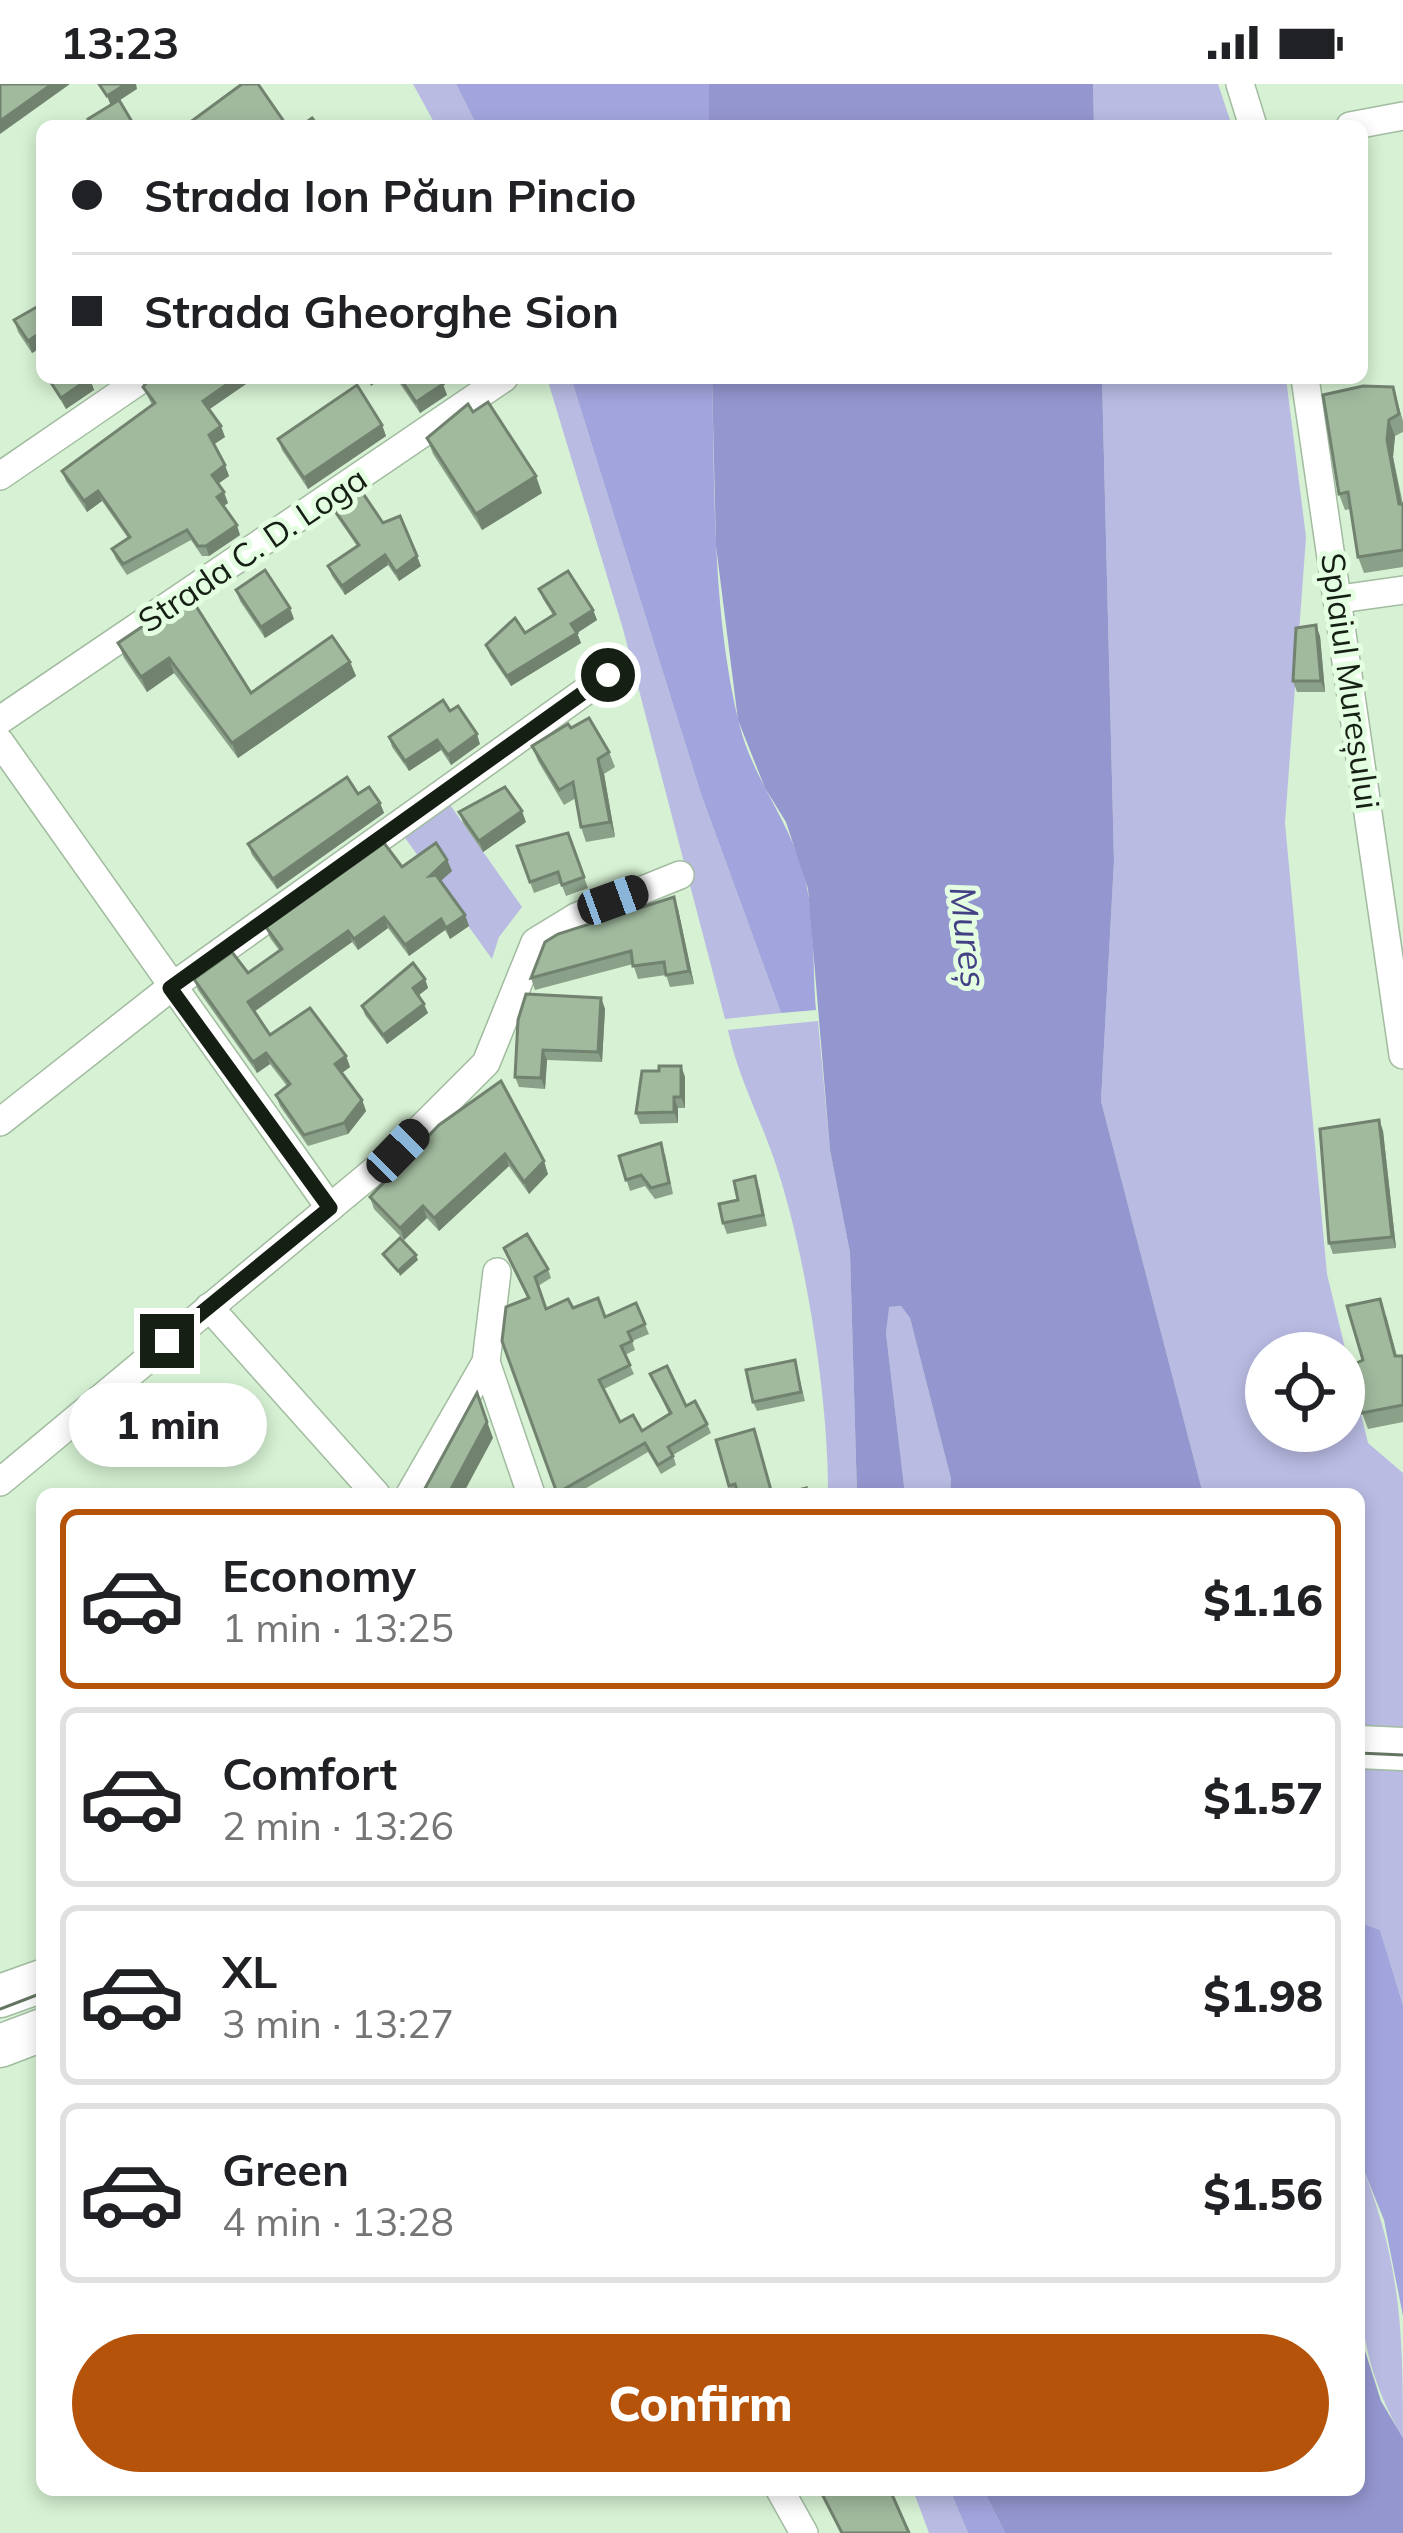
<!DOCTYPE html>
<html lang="en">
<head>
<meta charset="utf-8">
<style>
  body { margin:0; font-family:Mulish,sans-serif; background:#f6f6f6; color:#202124; height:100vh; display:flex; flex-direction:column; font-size:45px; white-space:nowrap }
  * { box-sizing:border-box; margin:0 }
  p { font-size:39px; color:#757577 }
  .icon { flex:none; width:66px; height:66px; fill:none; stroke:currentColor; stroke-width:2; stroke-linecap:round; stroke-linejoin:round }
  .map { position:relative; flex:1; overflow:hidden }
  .panel { position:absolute; left:36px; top:1404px; width:1329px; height:1008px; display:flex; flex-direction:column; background:#fff; border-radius:18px; box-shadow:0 6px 18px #0003 }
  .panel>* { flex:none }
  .banner { position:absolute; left:36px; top:36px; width:1332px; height:264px; border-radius:18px; box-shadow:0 6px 18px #0003; display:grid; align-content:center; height:264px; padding:0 36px; background:#fff }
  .buttons { position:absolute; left:1245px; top:1248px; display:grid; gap:24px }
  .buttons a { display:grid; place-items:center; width:120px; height:120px; border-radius:50%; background:#fff; box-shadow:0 6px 18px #0003; font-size:60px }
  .end { position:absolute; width:54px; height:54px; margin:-27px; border:15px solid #151f14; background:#fff; box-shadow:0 0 0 6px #fff }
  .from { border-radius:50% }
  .bubble { position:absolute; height:84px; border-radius:42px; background:#fff; box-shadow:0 6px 18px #0003; font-size:39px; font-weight:800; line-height:84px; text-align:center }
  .car { position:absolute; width:36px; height:72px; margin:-36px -18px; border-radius:15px; box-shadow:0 0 9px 3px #0007; background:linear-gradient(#222 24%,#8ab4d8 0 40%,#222 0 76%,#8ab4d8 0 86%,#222 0) }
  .banner b { display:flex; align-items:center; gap:42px; height:114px; font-size:45px }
  .banner b+b { border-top:3px solid #e0e0e0 }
  .banner i { width:30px; height:30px; background:#202124 }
  ul { padding:21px 0 0; list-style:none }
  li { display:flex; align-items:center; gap:36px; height:180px; margin:0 24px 18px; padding:0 12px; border:6px solid #e0e0e0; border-radius:18px }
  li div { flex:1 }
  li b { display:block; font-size:45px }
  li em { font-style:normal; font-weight:800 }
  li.on { border-color:#b45309 }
  li>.icon { width:108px; height:108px; stroke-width:1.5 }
  .cta { display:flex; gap:24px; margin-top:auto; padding:24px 36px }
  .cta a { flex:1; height:138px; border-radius:72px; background:#b45309; color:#fff; font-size:48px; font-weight:800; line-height:138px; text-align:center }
  .status { display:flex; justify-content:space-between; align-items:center; height:84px; padding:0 60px; background:#fff; direction:ltr }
  .status svg { height:33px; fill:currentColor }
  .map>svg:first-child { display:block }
  .green { fill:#b9bbe3; fill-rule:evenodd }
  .forest { fill:#a2a4dd }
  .water { fill:#9496cf }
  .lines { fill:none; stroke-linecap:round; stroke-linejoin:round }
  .street-casing { stroke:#a2bca0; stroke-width:30 }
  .primary-casing { stroke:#a2bca0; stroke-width:45 }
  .street { stroke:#fff; stroke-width:27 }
  .primary { stroke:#fff; stroke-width:42 }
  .tram { stroke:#637461; stroke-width:3 }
  .wall { fill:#8aa088 }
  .shaded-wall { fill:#71826f }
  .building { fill:#a1ba9e; stroke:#71826f; stroke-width:3 }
  .route { stroke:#151f14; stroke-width:15 }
  .labels { text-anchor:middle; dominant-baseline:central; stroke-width:10; stroke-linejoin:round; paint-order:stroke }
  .street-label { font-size:33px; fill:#151f14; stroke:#e3fee0 }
  .water-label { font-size:36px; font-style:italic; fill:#444086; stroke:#e3fee0 }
</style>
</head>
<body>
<div class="status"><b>13:23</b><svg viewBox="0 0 49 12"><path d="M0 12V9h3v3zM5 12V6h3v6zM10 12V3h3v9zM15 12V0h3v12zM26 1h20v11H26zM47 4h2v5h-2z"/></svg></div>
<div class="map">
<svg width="1403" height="2449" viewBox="0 0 1403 2449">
  <rect width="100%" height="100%" fill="#d6f1d3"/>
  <!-- green -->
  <g class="green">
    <path d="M413 0H456L477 42H436Z"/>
    <path d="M1093 0H1218L1232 42H1094Z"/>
    <path d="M547 294H571L701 710 781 929 725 935 623 545Z"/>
    <path d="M1102 294H1286L1306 453 1285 739 1327 1190 1368 1359 1403 1389V1921L1380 1846 1359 1838V1410H1203L1101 1017 1114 777ZM1266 1269H1344V1347H1266Z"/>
    <path d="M448 718 522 823 499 853 492 875 403 751Z"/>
    <path d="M818 937 830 1066 850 1169 857 1410H828C829 1317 805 1164 774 1075 759 1031 738 993 728 946Z"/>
    <path d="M901 1222 910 1234 951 1395 950 1410H905L886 1249 888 1223Z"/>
    <path d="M1359 2074C1401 2178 1403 2245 1403 2354 1347 2259 1359 2181 1359 2074Z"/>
    <path d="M913 2406H950L968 2449H929Z"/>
  </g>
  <!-- forest -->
  <g class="forest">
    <path d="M456 0H709V42H477Z"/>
    <path d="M571 294H712C715 408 712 528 739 639 751 690 785 731 801 781 816 826 812 879 816 926L781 929 701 710Z"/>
    <path d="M1359 1838 1380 1846 1403 1921V2232L1384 2136 1359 2074Z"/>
    <path d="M950 2406H983L1005 2449H968Z"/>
  </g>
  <!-- water -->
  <g class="water">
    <path d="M709 0H1093L1094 42H709Z"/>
    <path d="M712 294H1102L1114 777 1101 1017 1203 1410H950L951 1395 910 1234 901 1222 889 1223 886 1249 905 1410H857L850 1169 830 1066 808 805 786 738 765 704 738 636 716 462Z"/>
    <path d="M1359 2248 1381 2317 1403 2354V2449H1005L983 2406H1359Z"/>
  </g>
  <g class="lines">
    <defs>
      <g id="street">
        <path d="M1240 0 1253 42"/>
        <path d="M1350 42 1403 32"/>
        <path d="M1305 294 1403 971"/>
        <path d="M0 392 143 294"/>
        <path d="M1340 515 1403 506"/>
        <path d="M0 636 504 294"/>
        <path d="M0 658 330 1124"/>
        <path d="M0 1038 170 904 608 591"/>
        <path d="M209 1223 376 1410"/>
        <path d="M486 1278 531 1410"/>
        <path d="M0 1398 398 1067 486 979 535 858 576 833 680 791"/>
        <path d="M410 1410 486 1278 497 1188"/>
        <path d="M780 2406 804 2449"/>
      </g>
      <g id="primary">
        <path d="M1359 1663 1403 1665"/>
        <path d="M0 1912 42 1897"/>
        <path d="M0 1962 42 1946"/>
      </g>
    </defs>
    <!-- street casing -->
    <use href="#street" class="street-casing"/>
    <!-- primary casing -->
    <use href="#primary" class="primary-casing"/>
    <!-- street -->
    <use href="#street" class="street"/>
    <!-- primary -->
    <use href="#primary" class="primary"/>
    <!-- tram -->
    <g class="tram">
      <path d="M1359 1669 1403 1671"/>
      <path d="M0 1925 42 1909"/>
    </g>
  </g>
  <!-- wall -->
  <g class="wall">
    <path d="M42 220V263L32 269 18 248 14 236Z"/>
    <path d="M47 294H92L90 295 94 306 66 325Z"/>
    <path d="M396 294H439L447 311 420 329Z"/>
    <path d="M246 300 209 325 225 353 214 360 229 392 218 400 228 419 223 422 240 451 209 472H202L191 456 127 491 116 475 112 465 128 454 102 417 87 428 66 397 62 387 152 321 143 303Z"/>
    <path d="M1393 303 1403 337V348L1395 352 1393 373 1403 420V483L1364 489 1358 473 1351 425 1345 426 1339 410Z"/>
    <path d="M473 328 542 409 482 446 433 370 427 354Z"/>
    <path d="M382 341 386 352 308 405 282 366 278 355Z"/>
    <path d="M331 421 383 439 421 482 399 497 388 481 345 511 332 492 328 482 357 462 335 430Z"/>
    <path d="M539 505 593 526 597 536 577 549 581 559 511 602 490 571 486 561 525 549 553 531 543 515Z"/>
    <path d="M236 506 294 535 265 554 240 517Z"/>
    <path d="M189 511 251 609 350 578 356 592 238 674 174 589 147 608 124 574 118 559Z"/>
    <path d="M1320 552 1325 608H1297L1293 597Z"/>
    <path d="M450 627 480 660 451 681 441 666 409 687 392 663 389 653Z"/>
    <path d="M571 644 609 668 615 683 604 690 615 753 586 758 581 743 576 714 564 721 538 677 532 662Z"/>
    <path d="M358 710 380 719 384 729 277 805 252 771 248 760Z"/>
    <path d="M459 728 526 738 483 768 463 739Z"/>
    <path d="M568 749 588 804 566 812 561 799 534 809 517 762Z"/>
    <path d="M447 776 452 787 440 797 465 831 469 842 450 855 445 846 409 872 388 844 358 866 352 858 254 928 270 951 346 972 350 983 342 989 362 1016 366 1027 348 1050 308 1062 280 1022 276 1011 287 1002 270 980 257 989 198 906 194 895 248 889 279 866 270 854 266 843 402 783Z"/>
    <path d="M678 825 694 900 670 903 666 891 638 895 633 880 535 906 531 894Z"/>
    <path d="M425 895 428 904 418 912 428 929 387 960 365 931 362 922Z"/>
    <path d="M601 914 605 925 602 978 547 976 545 1005 519 1003 515 993Z"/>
    <path d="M681 982 685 993V1024H678V1039L640 1040 636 1029 659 987Z"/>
    <path d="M1379 1036 1383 1047 1396 1164 1333 1170 1329 1159Z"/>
    <path d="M439 1041 548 1090 529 1110 509 1082 439 1147 427 1134 404 1156 374 1125 370 1113Z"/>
    <path d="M665 1070 673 1110 655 1115 645 1102 630 1107 619 1072Z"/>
    <path d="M759 1103 767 1142 727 1150 723 1139 738 1116Z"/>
    <path d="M504 1164 548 1185 551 1194 538 1202 546 1225 573 1224 605 1233 636 1219 649 1250 632 1257 635 1266 625 1271 634 1290 604 1305 620 1338 642 1347 669 1330 650 1290 707 1340 711 1349 673 1371 676 1381 661 1390 648 1368 576 1410H558L528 1215Z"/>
    <path d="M1386 1231 1397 1272H1403V1338L1368 1345 1362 1329 1363 1276Z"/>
    <path d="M795 1276 805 1317 757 1327 753 1318Z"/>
    <path d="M716 1356 773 1410H732Z"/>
  </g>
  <!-- shaded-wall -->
  <g class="shaded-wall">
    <path d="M52 0H70L0 50V37Z"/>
    <path d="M126 0H136L137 5 111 22 107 12Z"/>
    <path d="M37 251 42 263 32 269 28 257Z"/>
    <path d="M87 294H92L90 295 94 306 66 325 61 314Z"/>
    <path d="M236 294H244L246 300 207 327 203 317Z"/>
    <path d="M368 294H382L371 302Z"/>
    <path d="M443 300 447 311 420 329 416 318Z"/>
    <path d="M1389 336 1395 352 1393 373 1403 427 1399 420 1387 356Z"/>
    <path d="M382 341 386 352 308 405 304 394Z"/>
    <path d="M221 342 225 353 213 361 209 351Z"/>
    <path d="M225 381 229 392 216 401 212 391Z"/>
    <path d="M536 392 542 409 482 446 476 430Z"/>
    <path d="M98 407 102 417 87 428 84 417Z"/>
    <path d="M224 408 228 419 221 424 217 413Z"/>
    <path d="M237 441 240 451 209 472 206 462Z"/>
    <path d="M385 471 388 481 345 511 342 502Z"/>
    <path d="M417 472 421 482 399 497 396 488Z"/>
    <path d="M290 524 294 535 265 554 261 543Z"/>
    <path d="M593 526 597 536 577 549 581 559 511 602 507 592 571 540Z"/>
    <path d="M1316 541 1320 552 1325 608 1321 597Z"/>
    <path d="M169 574 174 589 147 608 141 593Z"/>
    <path d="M350 578 356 592 238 674 232 659Z"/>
    <path d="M477 650 480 660 451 681 448 671Z"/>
    <path d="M437 656 441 666 409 687 405 677Z"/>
    <path d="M598 675 604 690 615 753 610 738Z"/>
    <path d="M380 719 384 729 277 805 273 795Z"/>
    <path d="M522 727 526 738 483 768 479 757Z"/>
    <path d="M447 776 452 787 434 803 430 792Z"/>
    <path d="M674 813 678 825 694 900 689 887Z"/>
    <path d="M465 831 469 842 450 855 446 844Z"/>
    <path d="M384 833 388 844 358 866 354 855Z"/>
    <path d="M441 835 445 846 409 872 405 861Z"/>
    <path d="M348 847 352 858 252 929 248 918Z"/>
    <path d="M425 895 428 904 416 913 413 904Z"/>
    <path d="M601 914 605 925 602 978 598 968Z"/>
    <path d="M424 920 428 929 387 960 383 951Z"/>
    <path d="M543 966 547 976 545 1005 541 994Z"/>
    <path d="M266 969 270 980 257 989 253 978Z"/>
    <path d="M346 972 350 983 339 991 335 980Z"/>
    <path d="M681 982 685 993V1024L681 1013Z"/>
    <path d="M674 1013 678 1024V1039L674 1028Z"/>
    <path d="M362 1016 366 1027 348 1050 344 1039Z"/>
    <path d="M1379 1036 1383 1047 1396 1164 1392 1153Z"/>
    <path d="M505 1070 509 1082 439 1147 434 1134Z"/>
    <path d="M544 1077 548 1090 529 1110 524 1098Z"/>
    <path d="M423 1122 427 1134 404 1156 400 1144Z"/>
    <path d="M416 1171 418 1176 400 1192 398 1187Z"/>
    <path d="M477 1309 493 1354 463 1410H451L450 1407Z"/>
  </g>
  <!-- building -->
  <g class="building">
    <path d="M0 0H52L0 37Z"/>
    <path d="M99 0H126L107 12Z"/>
    <path d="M242 0H258L287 42H185Z"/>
    <path d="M119 16 131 36 121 42H92L88 35Z"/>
    <path d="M312 34 318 42H301Z"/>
    <path d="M42 220V258L37 251 28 257 14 236Z"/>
    <path d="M48 294H90L61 314Z"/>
    <path d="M150 294H236L203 317 221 342 209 351 225 381 212 391 224 408 217 413 237 441 206 462H198L187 446 123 480 112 465 130 453 98 407 84 417 62 387 155 319 143 303Z"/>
    <path d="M400 294H439L443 300 416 318Z"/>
    <path d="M357 301 382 341 304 394 278 355Z"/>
    <path d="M1363 302 1393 303 1399 330 1389 336 1387 356 1399 420H1403V466L1358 473 1348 408 1339 410 1323 311Z"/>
    <path d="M488 318 536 392 476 430 427 354 468 320 473 328Z"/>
    <path d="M358 402 383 439 400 432 417 472 396 488 385 471 342 502 328 482 359 461 331 421Z"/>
    <path d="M265 486 290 524 261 543 236 506Z"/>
    <path d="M568 487 593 526 571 540 577 549 507 592 486 561 515 534 525 549 555 530 539 505Z"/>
    <path d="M189 511 251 609 332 552 350 578 232 659 169 574 141 593 118 559Z"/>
    <path d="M1316 541 1321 597H1293L1296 544Z"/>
    <path d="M443 616 450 627 458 622 477 650 448 671 437 656 405 677 389 653Z"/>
    <path d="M589 634 609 668 598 675 610 738 581 743 573 698 559 706 532 662 568 640 571 644Z"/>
    <path d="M347 693 358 710 369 703 380 719 273 795 248 760Z"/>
    <path d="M505 703 522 727 479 757 459 728Z"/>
    <path d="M568 749 584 793 562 801 558 788 530 798 517 762Z"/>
    <path d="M384 759 402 783 436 759 447 776 430 792 436 791 465 831 446 844 441 835 405 861 384 833 354 855 348 847 248 918 270 951 310 924 346 972 335 980 362 1016 344 1039 304 1051 276 1011 290 1000 266 969 253 978 194 895 232 868 248 889 282 865 266 843Z"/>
    <path d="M674 813 689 887 666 891 664 878 633 882 631 867 531 894 545 858 558 850Z"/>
    <path d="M413 879 425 895 413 904 424 920 383 951 362 922Z"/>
    <path d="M526 910 601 914 598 968 543 966 541 994 515 993 518 936Z"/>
    <path d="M659 982H681V1013H674V1028L636 1029 642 987H659Z"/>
    <path d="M501 997 544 1077 524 1098 505 1070 434 1134 423 1122 400 1144 370 1113 439 1041Z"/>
    <path d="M1379 1036 1392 1153 1329 1159 1320 1045Z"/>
    <path d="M661 1059 669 1099 651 1104 641 1091 626 1096 619 1072Z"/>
    <path d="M755 1092 763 1131 723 1139 719 1120 738 1116 734 1097Z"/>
    <path d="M527 1150 548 1185 535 1193 546 1225 568 1215 573 1224 598 1214 605 1233 636 1219 645 1240 628 1248 632 1257 621 1262 630 1281 599 1296 620 1338 633 1331 642 1347 671 1329 650 1290 667 1282 686 1322 695 1317 707 1340 668 1363 673 1372 658 1381 645 1359 557 1409 502 1257 506 1223 529 1214 504 1164Z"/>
    <path d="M400 1154 416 1171 398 1187 383 1170Z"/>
    <path d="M1380 1215 1395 1272H1403V1321L1362 1329 1350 1282 1363 1276 1347 1222Z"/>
    <path d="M795 1276 801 1308 753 1318 746 1286Z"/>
    <path d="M477 1309 487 1338 450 1407 455 1410H422Z"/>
    <path d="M754 1345 772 1410H738L735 1400 729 1402 716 1356Z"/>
    <path d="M806 1404 805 1410H783Z"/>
    <path d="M820 2406H890L909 2449H842Z"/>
  </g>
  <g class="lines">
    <!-- route -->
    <path class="route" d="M167 1257 330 1124 170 904 608 591"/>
  </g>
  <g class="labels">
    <!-- street labels -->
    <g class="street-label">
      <text transform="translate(252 465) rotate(-34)">Strada C. D. Loga</text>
      <text transform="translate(1351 597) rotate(82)">Splaiul Mureșului</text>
    </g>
    <!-- water labels -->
    <g class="water-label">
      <text transform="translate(969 853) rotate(83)">Mureș</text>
    </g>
  </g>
</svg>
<div class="buttons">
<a><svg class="icon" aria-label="locate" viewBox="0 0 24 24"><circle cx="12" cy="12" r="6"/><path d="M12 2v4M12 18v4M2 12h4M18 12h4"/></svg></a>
</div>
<i class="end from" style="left:608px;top:591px"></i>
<i class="end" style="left:167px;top:1257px"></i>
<div class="bubble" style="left:69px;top:1299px;width:198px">1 min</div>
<i class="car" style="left:613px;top:816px;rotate:70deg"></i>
<i class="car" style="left:398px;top:1067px;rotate:44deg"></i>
<div class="banner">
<b><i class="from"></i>Strada Ion Păun Pincio</b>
<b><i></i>Strada Gheorghe Sion</b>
</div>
<section class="panel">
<ul>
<li class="on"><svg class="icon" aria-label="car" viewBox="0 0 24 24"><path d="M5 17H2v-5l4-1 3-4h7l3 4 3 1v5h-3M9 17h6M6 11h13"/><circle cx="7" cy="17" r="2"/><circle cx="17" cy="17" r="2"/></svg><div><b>Economy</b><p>1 min · 13:25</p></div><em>$1.16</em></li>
<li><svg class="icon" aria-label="car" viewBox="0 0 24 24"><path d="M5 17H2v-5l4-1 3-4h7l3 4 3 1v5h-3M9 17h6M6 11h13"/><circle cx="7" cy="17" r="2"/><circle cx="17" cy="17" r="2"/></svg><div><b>Comfort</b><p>2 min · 13:26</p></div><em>$1.57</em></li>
<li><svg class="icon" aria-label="car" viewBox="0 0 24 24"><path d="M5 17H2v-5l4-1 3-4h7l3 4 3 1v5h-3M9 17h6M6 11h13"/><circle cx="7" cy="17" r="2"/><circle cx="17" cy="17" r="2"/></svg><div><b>XL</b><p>3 min · 13:27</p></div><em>$1.98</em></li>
<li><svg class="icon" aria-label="car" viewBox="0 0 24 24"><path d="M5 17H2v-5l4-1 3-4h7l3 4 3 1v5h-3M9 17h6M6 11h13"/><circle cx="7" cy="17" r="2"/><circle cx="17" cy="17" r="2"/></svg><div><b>Green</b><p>4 min · 13:28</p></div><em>$1.56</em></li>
</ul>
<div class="cta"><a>Confirm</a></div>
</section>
</div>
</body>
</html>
